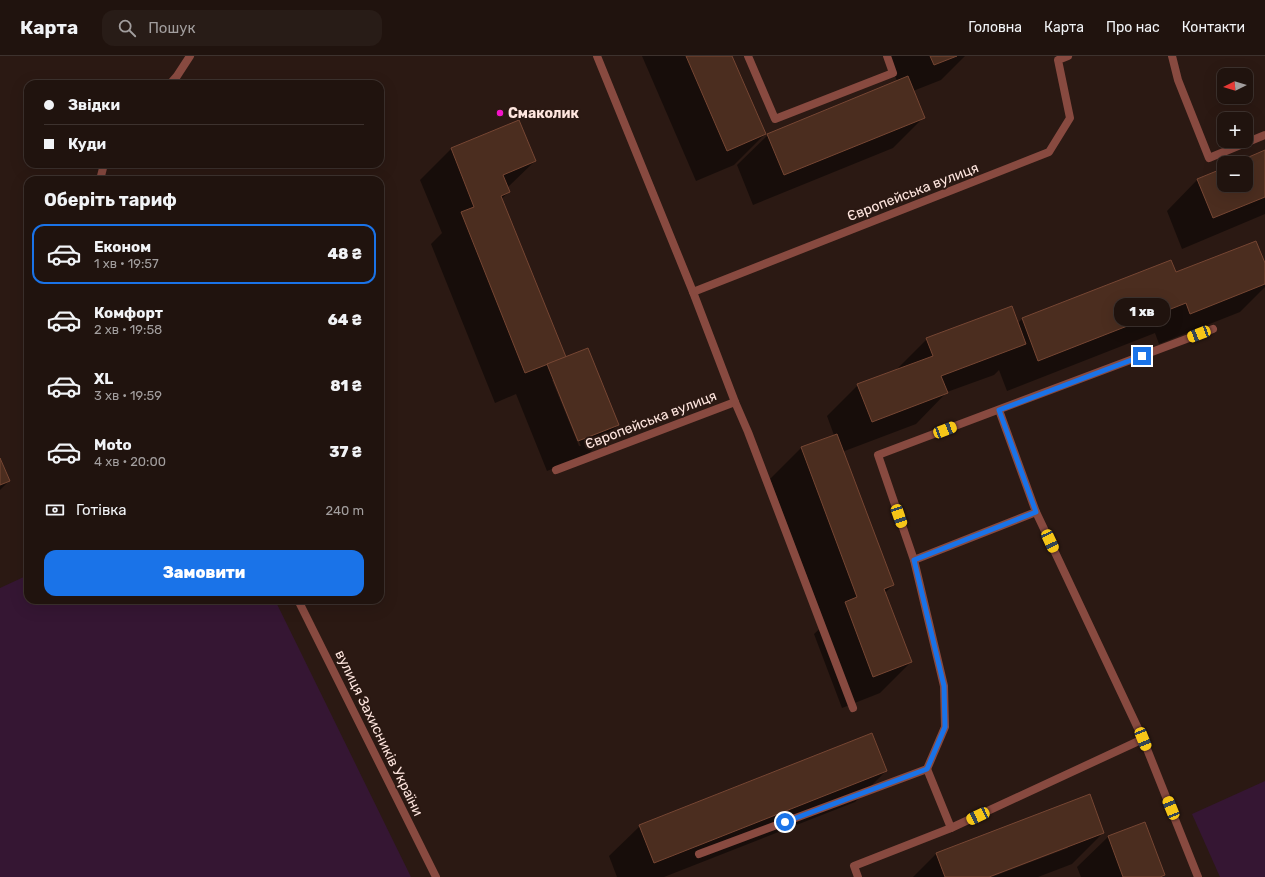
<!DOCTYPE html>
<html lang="uk">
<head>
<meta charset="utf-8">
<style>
  body { margin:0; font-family:Rubik,sans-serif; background:#281c17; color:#f1f3f6; height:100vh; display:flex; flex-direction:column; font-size:15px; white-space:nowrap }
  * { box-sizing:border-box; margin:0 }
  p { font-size:13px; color:#a29e9e }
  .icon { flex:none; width:22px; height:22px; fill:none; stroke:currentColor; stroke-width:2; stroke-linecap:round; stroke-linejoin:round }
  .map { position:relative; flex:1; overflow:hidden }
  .sheet { position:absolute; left:24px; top:120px; width:360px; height:428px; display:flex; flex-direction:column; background:#20130e; border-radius:12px; box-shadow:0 4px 16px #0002,0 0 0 1px #3d322e }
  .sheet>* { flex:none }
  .top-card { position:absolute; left:24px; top:24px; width:360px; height:88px; border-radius:12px; box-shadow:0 4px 16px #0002,0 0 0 1px #3d322e; display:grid; align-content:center; height:88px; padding:0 20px; background:#20130e }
  .needle { width:26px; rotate:265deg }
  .tools { position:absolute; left:1217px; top:12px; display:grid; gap:8px }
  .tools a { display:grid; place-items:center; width:36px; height:36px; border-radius:8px; background:#20130e; box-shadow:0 4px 16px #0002,0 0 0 1px #3d322e; font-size:20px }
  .end { position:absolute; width:18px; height:18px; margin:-9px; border:5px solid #1a73e8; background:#fff; box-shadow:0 0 0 2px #fff }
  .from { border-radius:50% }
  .bubble { position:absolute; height:28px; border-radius:12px; background:#20130e; box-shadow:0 4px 16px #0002,0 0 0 1px #3d322e; font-size:13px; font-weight:800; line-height:28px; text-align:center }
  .car { position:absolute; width:12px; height:24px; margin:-12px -6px; border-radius:5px; box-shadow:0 0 3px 1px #0007; background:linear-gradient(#f5c518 24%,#345 0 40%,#f5c518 0 76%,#345 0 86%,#f5c518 0) }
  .top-card b { display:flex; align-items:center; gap:14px; height:38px; font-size:15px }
  .top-card b+b { border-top:1px solid #3d322e }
  .top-card i { width:10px; height:10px; background:#f1f3f6 }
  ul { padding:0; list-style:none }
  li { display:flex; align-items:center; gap:12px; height:60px; margin:0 8px 6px; padding:0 12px; border:2px solid transparent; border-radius:12px }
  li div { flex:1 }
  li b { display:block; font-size:15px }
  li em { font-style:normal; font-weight:800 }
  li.active { border-color:#1a73e8 }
  li>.icon { width:36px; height:36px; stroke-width:1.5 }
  h2 { padding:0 20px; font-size:18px; line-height:48px }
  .pay { display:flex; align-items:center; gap:10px; height:44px; padding:0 20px; font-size:15px }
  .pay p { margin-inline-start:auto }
  .cta { display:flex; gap:8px; margin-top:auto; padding:8px 20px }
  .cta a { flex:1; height:46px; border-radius:12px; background:#1a73e8; color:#fff; font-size:16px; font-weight:800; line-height:46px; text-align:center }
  header { display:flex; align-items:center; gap:24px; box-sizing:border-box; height:56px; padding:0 20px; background:#20130e; border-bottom:1px solid #3d322e }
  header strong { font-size:19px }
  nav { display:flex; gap:22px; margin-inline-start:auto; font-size:14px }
  .search { width:280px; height:36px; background:#281c17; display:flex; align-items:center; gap:10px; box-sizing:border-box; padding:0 14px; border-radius:12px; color:#a29e9e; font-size:15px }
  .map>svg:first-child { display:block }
  .green { fill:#351633 }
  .shadow { fill:#0007; fill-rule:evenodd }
  .building { fill:#4b2d1f; stroke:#764633 }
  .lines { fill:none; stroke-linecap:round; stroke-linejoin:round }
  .lane { stroke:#884a40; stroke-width:8 }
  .street { stroke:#884a40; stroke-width:8 }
  .route { stroke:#1a73e8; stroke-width:5 }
  .poi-dot { fill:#f413c8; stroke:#2b1913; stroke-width:1.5 }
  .labels { text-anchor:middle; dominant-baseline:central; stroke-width:4; stroke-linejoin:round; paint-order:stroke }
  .poi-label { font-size:14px; font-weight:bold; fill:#fee5de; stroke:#2b1913; text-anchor:start }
  .street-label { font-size:14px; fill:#fee5de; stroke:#2b1913 }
</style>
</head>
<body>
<header>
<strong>Карта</strong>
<div class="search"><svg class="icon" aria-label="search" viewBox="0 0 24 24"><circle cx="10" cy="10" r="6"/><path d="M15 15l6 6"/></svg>Пошук</div>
<nav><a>Головна</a><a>Карта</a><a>Про нас</a><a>Контакти</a></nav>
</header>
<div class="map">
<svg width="1265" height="821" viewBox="0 0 1265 821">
  <rect width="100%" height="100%" fill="#2b1913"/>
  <!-- green -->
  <g class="green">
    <path d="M28 519V544H275L411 821H0V532Z"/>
    <path d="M1265 725V821H1220L1192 758Z"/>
  </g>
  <!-- shadow -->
  <g class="shadow">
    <path d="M642 0H730L765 78 734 109 696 125Z"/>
    <path d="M887 0H965L941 24 913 35 924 61 893 92 753 149 737 109 768 79 897 25Z"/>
    <path d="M519 65 535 105 507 132 509 136 501 143 565 302 618 369 587 399 547 415 516 338 495 347 431 188 442 177 420 124 451 93ZM552 324H554L581 390H579Z"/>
    <path d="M1265 95V158L1182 193 1167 155 1197 124 1224 113V129H1246V107H1237Z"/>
    <path d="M1171 206 1175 217 1265 210V231L1240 256 1159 288 1155 277 1007 335 999 314 994 319 947 336 916 368 842 396 893 529 885 537 911 606 880 637 842 652 814 578 825 568 770 423 801 392 834 379 827 360 858 329 896 315V314L927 283 1017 268 1022 263Z"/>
    <path d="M0 404 9 425 0 434Z"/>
    <path d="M886 715 855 746 664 821H617L609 800 640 770Z"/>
    <path d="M1144 767 1163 819 1162 821H1081L1077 811 1108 781Z"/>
    <path d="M1103 777 1072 808 1038 821H992L1068 792V790L986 821H913L936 798Z"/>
  </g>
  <!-- building -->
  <g class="building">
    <path d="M686 0H732L766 78 727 95Z"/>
    <path d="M930 0H957L934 9Z"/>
    <path d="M908 20 925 62 784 119 767 78Z"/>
    <path d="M519 64 536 105 503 119 510 136 501 140 566 301 525 317 461 156 474 151 451 92Z"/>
    <path d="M1265 94V141L1213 162 1197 123 1224 112V129H1246V107H1235Z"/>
    <path d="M1256 185 1265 207V228L1190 258 1186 247 1038 305 1022 262 1171 204 1176 216Z"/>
    <path d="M1012 250 1026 288 941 320 948 337 872 366 857 328 933 300 926 282Z"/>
    <path d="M588 292 619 369 578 385 547 308Z"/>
    <path d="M837 378 894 529 884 533 912 606 873 621 845 546 857 541 801 391Z"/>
    <path d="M0 402 10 425 0 429Z"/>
    <path d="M872 677 887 715 654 807 639 769Z"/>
    <path d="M1090 738 1104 777 989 821H945L936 797Z"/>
    <path d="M1145 766 1165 819 1160 821H1123L1108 780Z"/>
  </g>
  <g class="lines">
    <!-- lane -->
    <g class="lane">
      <path d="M748 0 775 63 893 17 887 0"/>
      <path d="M1172 0 1178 24 1209 102 1265 79"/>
      <path d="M735 346 748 376 853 652"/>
      <path d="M999 354 1036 456 1143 683 1198 821"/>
      <path d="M914 504 878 399 1213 273"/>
      <path d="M927 713 951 772"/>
      <path d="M699 798 927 713 945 671 944 630 914 504 1036 456"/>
      <path d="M858 821 854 810 951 772 1143 683"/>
    </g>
    <!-- street -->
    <g class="street">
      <path d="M170 28 177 20 190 0"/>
      <path d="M100 124 104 108"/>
      <path d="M693 236 1049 96 1070 62 1058 4 1068 0"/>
      <path d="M556 414 735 346 693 236 597 0"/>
      <path d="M298 544 436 821"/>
    </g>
  </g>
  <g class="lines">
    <!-- route -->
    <path class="route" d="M785 766 927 713 945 671 944 630 914 504 1036 456 999 354 1142 300"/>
  </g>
  <!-- markers -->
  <circle class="poi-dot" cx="500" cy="57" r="4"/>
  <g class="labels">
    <!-- poi labels -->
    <g class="poi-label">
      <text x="508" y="57">Смаколик</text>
    </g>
    <!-- street labels -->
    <g class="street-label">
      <text transform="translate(913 136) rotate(-21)">Європейська вулиця</text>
      <text transform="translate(651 364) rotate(-21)">Європейська вулиця</text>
      <text transform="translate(379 677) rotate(64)">вулиця Захисників України</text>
    </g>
  </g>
</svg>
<div class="tools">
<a><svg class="needle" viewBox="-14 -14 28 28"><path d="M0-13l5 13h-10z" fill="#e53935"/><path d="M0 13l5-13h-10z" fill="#a29e9e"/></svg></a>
<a>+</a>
<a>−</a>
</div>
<i class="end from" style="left:785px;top:766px"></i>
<i class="end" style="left:1142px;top:300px"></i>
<div class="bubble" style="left:1114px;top:242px;width:56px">1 хв</div>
<i class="car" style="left:1199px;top:278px;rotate:249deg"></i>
<i class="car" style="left:945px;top:374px;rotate:69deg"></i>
<i class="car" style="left:899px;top:460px;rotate:161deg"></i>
<i class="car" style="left:1050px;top:485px;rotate:155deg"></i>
<i class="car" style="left:1143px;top:683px;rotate:158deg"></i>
<i class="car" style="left:1171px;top:752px;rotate:338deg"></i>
<i class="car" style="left:978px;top:760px;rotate:245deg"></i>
<div class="top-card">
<b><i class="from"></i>Звідки</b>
<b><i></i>Куди</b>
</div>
<section class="sheet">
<h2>Оберіть тариф</h2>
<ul>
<li class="active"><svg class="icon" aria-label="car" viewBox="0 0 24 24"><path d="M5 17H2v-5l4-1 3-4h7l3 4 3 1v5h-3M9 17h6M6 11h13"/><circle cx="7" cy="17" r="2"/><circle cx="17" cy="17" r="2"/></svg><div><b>Економ</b><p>1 хв · 19:57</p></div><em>48 ₴</em></li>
<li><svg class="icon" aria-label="car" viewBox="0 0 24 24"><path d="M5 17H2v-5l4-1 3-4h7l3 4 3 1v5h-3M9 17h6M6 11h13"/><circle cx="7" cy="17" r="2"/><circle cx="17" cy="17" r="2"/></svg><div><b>Комфорт</b><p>2 хв · 19:58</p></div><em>64 ₴</em></li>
<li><svg class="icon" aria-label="car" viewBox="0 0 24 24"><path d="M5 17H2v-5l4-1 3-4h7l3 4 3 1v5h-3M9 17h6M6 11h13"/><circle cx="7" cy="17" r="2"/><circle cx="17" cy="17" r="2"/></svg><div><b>XL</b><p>3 хв · 19:59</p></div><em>81 ₴</em></li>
<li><svg class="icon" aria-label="car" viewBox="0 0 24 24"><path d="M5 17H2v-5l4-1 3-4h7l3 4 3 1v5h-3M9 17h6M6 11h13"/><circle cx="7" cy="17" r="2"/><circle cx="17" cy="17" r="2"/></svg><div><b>Moto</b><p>4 хв · 20:00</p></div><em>37 ₴</em></li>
</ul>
<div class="pay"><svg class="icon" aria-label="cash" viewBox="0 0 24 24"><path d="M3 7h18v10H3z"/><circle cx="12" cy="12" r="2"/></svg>Готівка<p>240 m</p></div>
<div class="cta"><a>Замовити</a></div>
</section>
</div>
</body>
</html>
